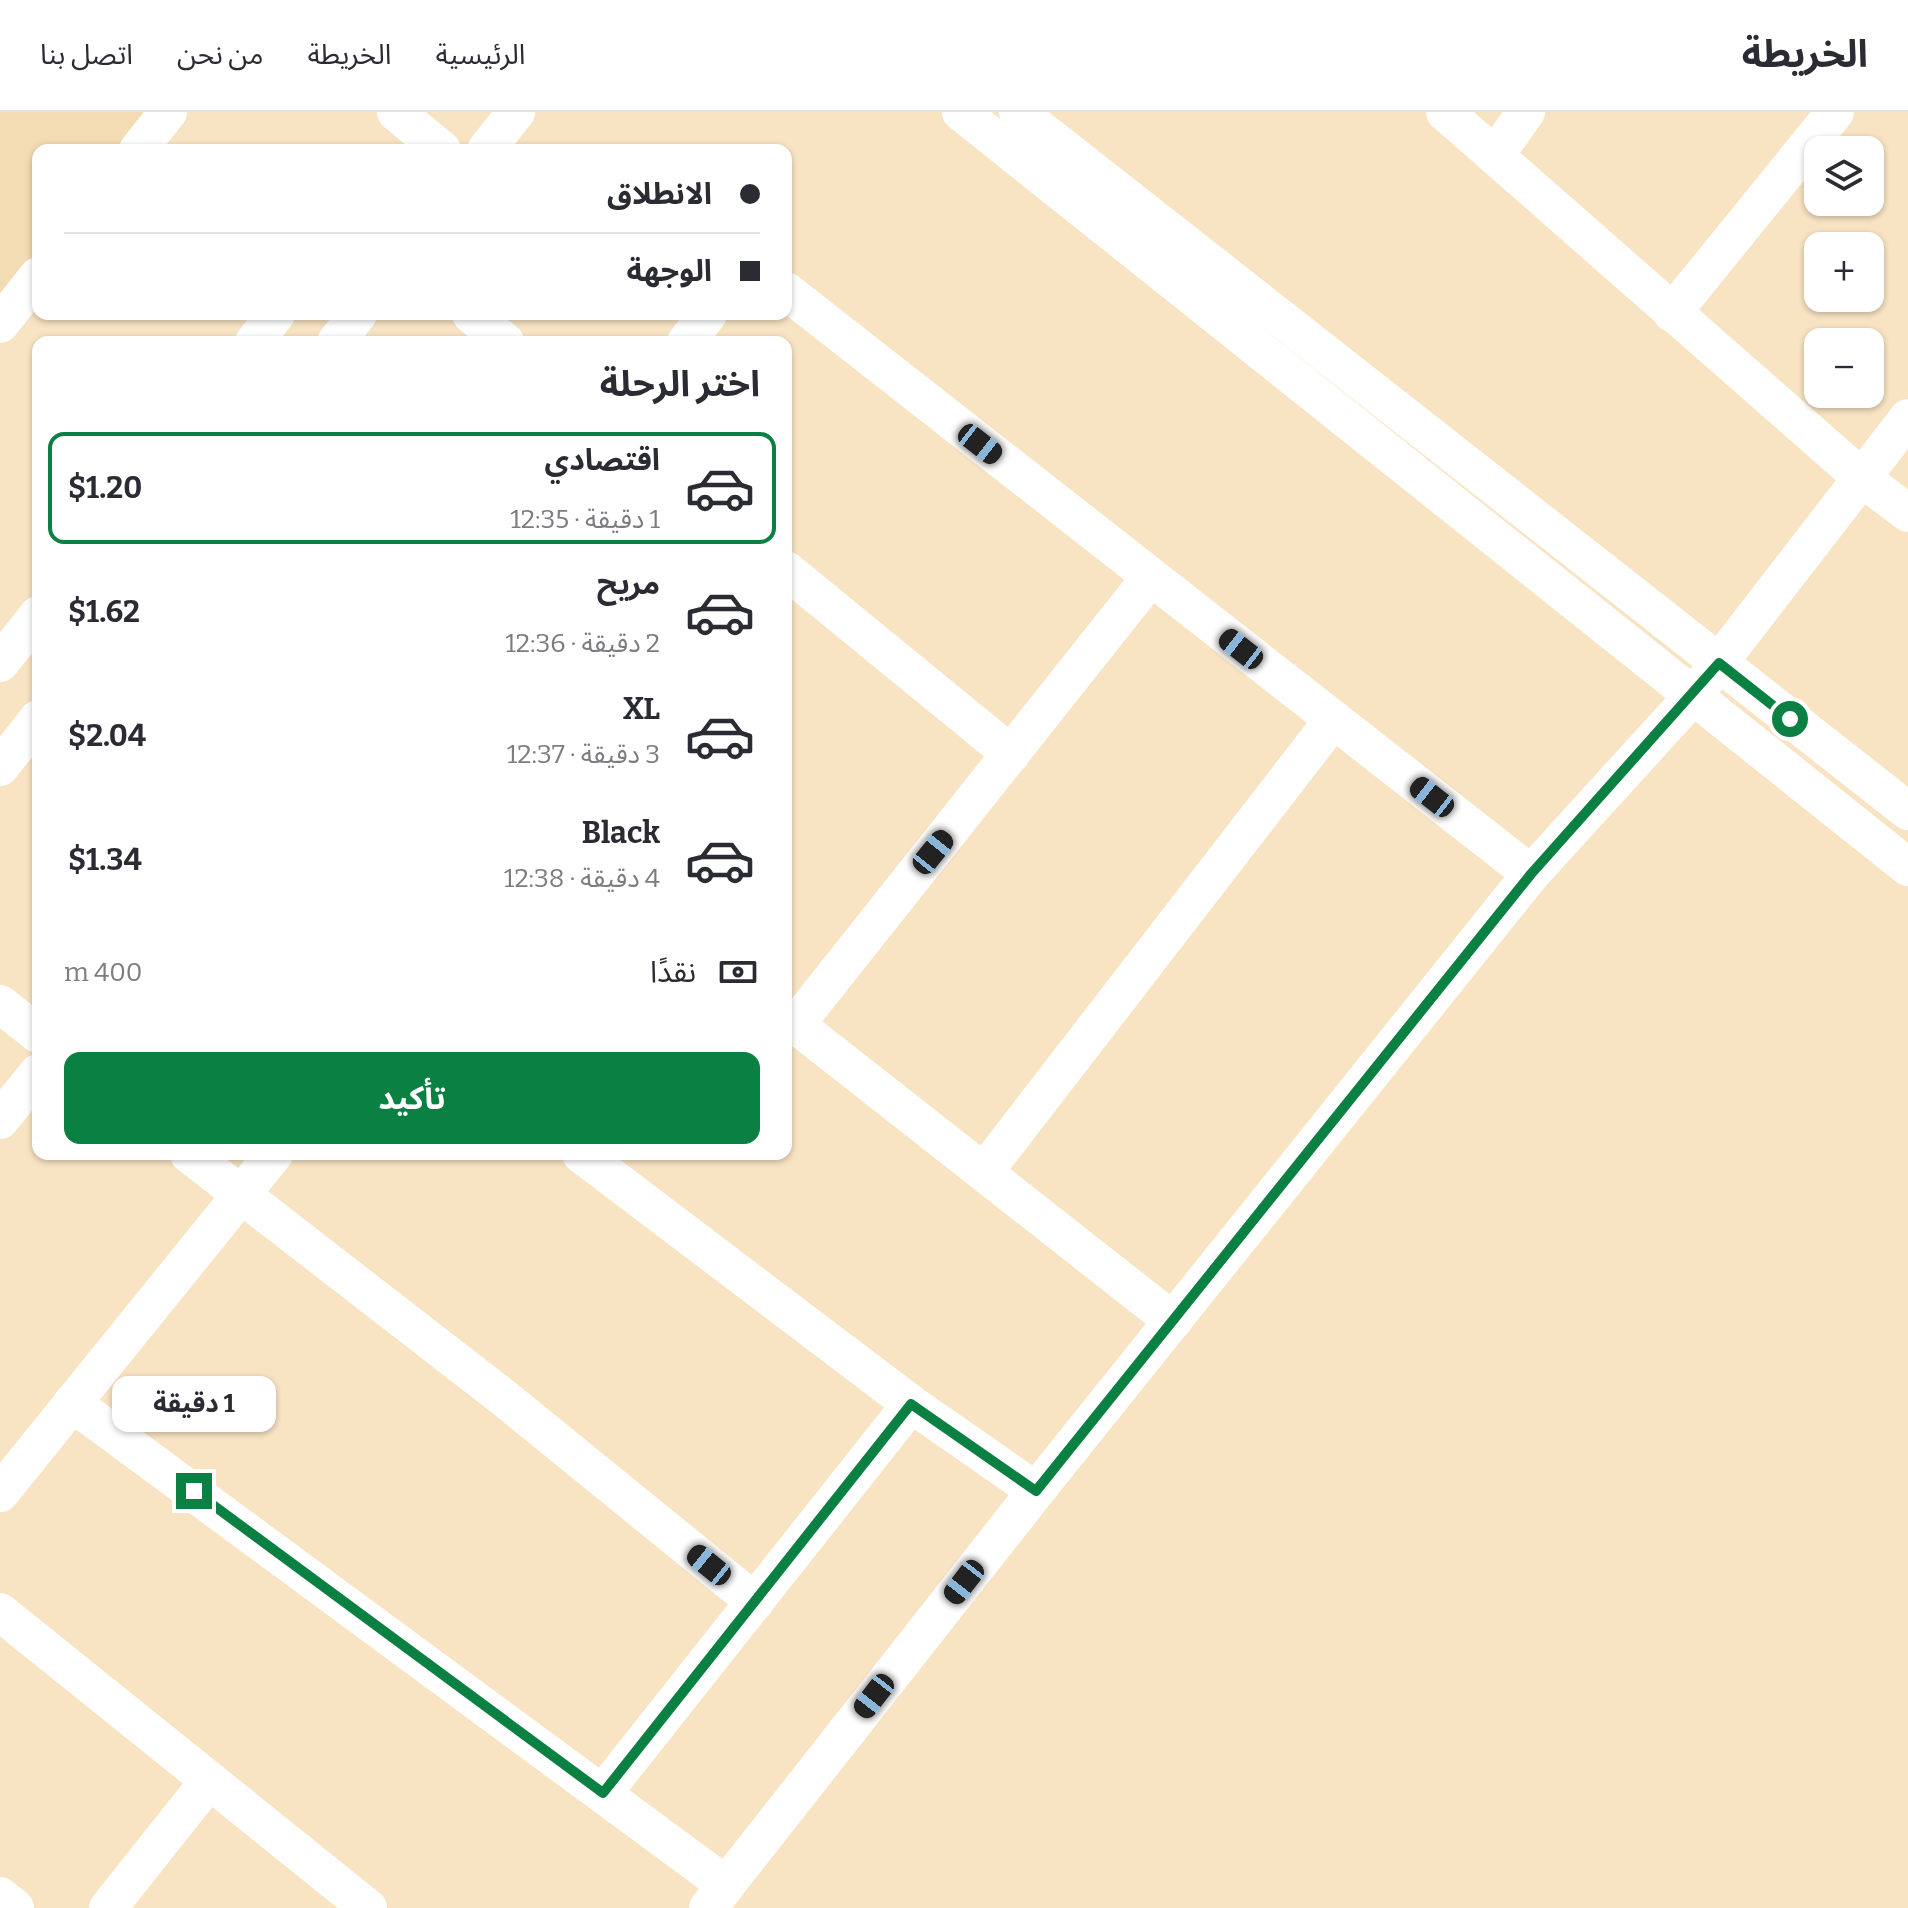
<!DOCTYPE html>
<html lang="ar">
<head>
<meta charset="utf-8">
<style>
  body { margin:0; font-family:Bitter,"Noto Sans Arabic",serif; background:#f7f7f7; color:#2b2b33; direction:rtl; height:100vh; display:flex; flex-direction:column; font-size:30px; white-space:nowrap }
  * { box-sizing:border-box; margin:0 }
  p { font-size:26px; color:#7c7c81 }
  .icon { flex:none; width:44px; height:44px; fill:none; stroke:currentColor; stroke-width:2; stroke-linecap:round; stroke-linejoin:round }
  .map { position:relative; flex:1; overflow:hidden; direction:ltr }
  .panel { position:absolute; left:32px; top:224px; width:760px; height:824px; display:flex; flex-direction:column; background:#fff; border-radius:16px; box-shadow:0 2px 6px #0004; direction:rtl }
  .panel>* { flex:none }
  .hud { position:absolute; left:32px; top:32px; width:760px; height:176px; border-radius:16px; box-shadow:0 2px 6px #0004; direction:rtl; display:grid; align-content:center; height:176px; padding:0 32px; background:#fff }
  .controls { position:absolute; left:1804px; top:24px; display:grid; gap:16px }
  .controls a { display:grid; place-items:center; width:80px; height:80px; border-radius:16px; background:#fff; box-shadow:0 2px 6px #0004; font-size:40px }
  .end { position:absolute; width:36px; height:36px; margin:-18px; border:10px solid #0b8043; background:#fff; box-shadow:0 0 0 4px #fff }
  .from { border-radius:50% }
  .bubble { position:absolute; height:56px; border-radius:16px; background:#fff; box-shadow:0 2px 6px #0004; font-size:26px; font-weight:700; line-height:56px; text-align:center; direction:rtl }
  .car { position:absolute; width:24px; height:48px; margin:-24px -12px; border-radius:10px; box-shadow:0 0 6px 2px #0007; background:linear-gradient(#222 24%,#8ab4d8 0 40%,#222 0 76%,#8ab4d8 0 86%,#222 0) }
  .hud b { display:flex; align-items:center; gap:28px; height:76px; font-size:30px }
  .hud b+b { border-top:2px solid #e1e1e2 }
  .hud i { width:20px; height:20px; background:#2b2b33 }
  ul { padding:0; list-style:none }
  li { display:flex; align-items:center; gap:24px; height:112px; margin:0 16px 12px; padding:0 16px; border:4px solid transparent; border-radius:16px }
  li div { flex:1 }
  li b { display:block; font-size:30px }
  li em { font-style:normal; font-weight:700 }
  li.selected { border-color:#0b8043 }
  li>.icon { width:72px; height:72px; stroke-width:1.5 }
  h2 { padding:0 32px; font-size:36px; line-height:96px }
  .pay { display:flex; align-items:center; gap:20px; height:88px; padding:0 32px; font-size:30px }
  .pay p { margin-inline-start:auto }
  .button { display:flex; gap:16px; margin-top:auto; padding:16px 32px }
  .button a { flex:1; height:92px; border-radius:16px; background:#0b8043; color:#fff; font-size:32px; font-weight:700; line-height:92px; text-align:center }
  header { display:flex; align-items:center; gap:48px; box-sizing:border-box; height:112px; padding:0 40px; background:#fff; border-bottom:2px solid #e1e1e2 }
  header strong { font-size:38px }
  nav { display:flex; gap:44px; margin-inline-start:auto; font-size:28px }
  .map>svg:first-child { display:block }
  .built { fill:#f3dbb3 }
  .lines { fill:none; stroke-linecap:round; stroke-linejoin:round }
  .minor { stroke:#fff; stroke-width:38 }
  .route { stroke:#0b8043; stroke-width:10 }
</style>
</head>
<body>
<header>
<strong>الخريطة</strong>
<nav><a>الرئيسية</a><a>الخريطة</a><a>من نحن</a><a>اتصل بنا</a></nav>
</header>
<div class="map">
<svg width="1908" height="1796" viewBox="0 0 1908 1796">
  <rect width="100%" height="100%" fill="#f8e4c3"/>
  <!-- built -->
  <path class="built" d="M0 0H168L138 38H38V164L0 212Z"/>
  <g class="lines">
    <!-- minor -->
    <g class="minor">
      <path d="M396 0 442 38"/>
      <path d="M961 0 1908 755"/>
      <path d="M1018 0 1908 699"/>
      <path d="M1445 0 1862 366 1908 401"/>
      <path d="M138 38 168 0"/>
      <path d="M486 38 516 0"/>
      <path d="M1496 42 1526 0"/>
      <path d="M786 179 1531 762"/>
      <path d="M1672 201 1835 0"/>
      <path d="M471 202 505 230"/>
      <path d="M0 212 38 164"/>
      <path d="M254 230 276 202"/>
      <path d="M336 230 358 202"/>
      <path d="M686 230 708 202"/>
      <path d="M786 458 1011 642"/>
      <path d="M0 551 38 503"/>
      <path d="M0 655 38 607"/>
      <path d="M0 892 38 922"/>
      <path d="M786 905 1173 1209"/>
      <path d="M796 912 1150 466"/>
      <path d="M0 1008 38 961"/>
      <path d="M189 1042 504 1286 755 1490"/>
      <path d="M581 1042 911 1292 1036 1379"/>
      <path d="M984 1060 1333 608"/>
      <path d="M72 1291 726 1773"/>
      <path d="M0 1381 274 1042"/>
      <path d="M0 1500 368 1796"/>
      <path d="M603 1681 911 1292"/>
      <path d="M0 1784 15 1796"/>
      <path d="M108 1796 209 1669"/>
      <path d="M708 1796 1036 1379 1531 762 1694 583 1908 306"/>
    </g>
  </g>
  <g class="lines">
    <!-- route -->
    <path class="route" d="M194 1379 603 1681 911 1292 1036 1379 1531 762 1719 551 1790 607"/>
  </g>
</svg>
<div class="controls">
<a><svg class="icon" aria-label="layers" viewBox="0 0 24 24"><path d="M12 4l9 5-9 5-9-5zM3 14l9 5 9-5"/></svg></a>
<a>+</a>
<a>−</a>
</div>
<i class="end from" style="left:1790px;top:607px"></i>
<i class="end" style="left:194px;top:1379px"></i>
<div class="bubble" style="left:112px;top:1264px;width:164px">1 دقيقة</div>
<i class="car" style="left:980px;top:332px;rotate:128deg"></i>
<i class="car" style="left:1241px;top:537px;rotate:308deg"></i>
<i class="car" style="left:1432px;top:685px;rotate:308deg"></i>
<i class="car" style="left:933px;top:740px;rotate:39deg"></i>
<i class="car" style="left:709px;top:1453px;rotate:309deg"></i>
<i class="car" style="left:964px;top:1470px;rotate:218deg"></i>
<i class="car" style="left:874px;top:1584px;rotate:218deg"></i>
<div class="hud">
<b><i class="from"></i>الانطلاق</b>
<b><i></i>الوجهة</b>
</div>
<section class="panel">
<h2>اختر الرحلة</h2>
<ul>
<li class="selected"><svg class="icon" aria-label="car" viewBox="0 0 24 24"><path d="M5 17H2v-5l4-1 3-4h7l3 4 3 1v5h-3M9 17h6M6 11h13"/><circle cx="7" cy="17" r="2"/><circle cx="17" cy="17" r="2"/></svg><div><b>اقتصادي</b><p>1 دقيقة · 12:35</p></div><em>$1.20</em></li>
<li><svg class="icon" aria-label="car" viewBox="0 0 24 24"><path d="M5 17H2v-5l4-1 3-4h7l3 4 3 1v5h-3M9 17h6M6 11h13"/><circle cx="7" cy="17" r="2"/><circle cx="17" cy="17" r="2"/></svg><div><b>مريح</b><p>2 دقيقة · 12:36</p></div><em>$1.62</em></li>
<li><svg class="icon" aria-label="car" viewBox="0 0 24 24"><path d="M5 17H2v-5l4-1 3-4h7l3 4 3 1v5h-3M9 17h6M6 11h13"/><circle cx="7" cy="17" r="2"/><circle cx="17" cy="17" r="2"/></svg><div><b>XL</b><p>3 دقيقة · 12:37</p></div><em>$2.04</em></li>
<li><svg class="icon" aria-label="car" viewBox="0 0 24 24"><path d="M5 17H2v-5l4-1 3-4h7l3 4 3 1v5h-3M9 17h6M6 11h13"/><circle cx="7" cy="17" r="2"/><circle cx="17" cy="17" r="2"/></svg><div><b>Black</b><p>4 دقيقة · 12:38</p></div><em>$1.34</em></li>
</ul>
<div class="pay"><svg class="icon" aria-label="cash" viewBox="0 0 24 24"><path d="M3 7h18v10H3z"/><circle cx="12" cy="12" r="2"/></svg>نقدًا<p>400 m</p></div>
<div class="button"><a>تأكيد</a></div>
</section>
</div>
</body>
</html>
